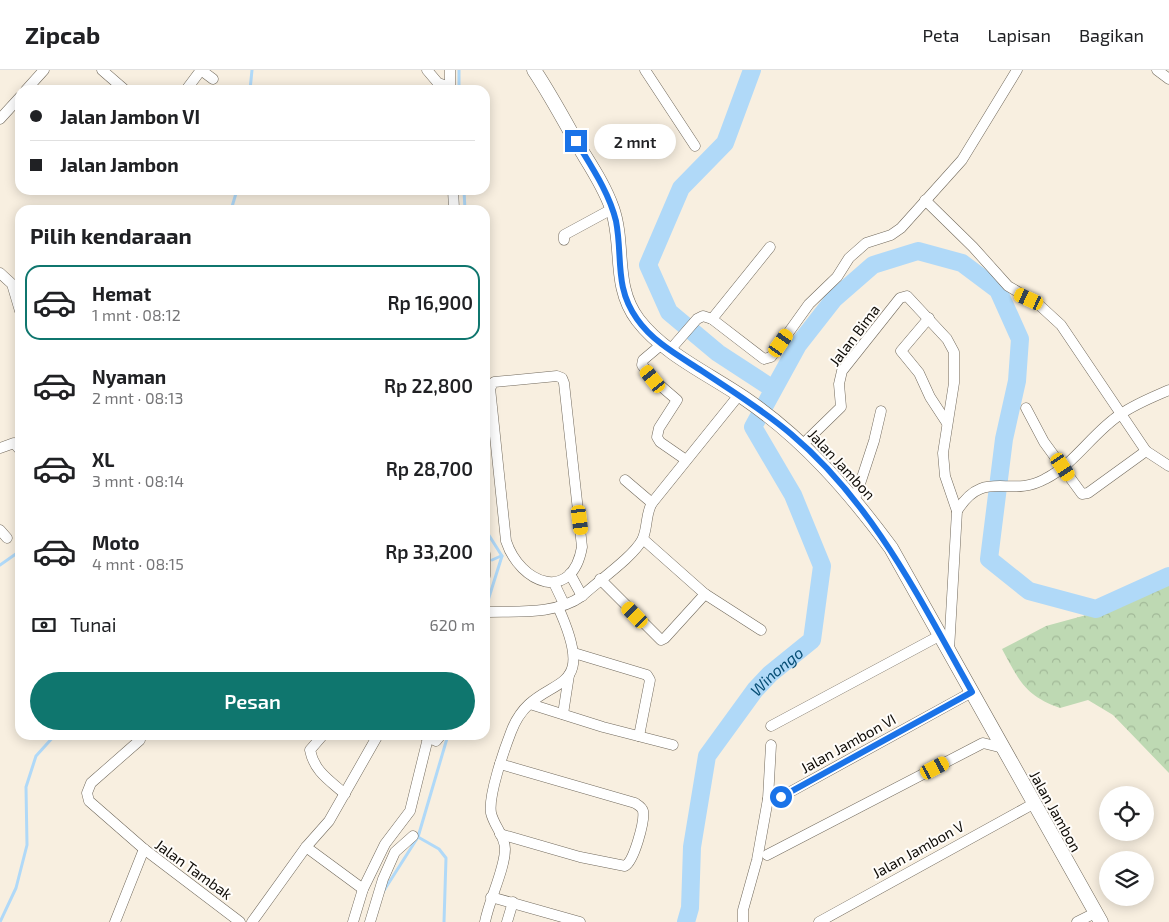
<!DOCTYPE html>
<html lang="id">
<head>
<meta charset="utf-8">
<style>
  body { margin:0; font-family:"Exo 2",sans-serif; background:#f2f2f2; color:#202124; height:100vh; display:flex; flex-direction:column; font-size:19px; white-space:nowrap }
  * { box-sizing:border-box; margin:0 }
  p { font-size:16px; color:#757577 }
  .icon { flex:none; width:28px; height:28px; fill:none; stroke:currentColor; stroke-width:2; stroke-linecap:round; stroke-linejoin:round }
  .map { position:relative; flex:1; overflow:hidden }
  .side { position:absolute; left:15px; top:135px; width:475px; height:535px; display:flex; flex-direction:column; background:#fff; border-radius:15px; box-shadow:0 2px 12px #0003 }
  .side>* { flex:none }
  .top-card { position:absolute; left:15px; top:15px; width:475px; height:110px; border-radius:15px; box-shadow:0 2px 12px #0003; display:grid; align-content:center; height:110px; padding:0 15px; background:#fff }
  .tools { position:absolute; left:1099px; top:716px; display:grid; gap:10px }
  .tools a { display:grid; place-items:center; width:55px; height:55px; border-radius:50%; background:#fff; box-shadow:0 2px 12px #0003; font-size:25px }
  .end { position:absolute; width:22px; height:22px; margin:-11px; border:6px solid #1a73e8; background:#fff; box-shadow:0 0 0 2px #fff }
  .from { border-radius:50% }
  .bubble { position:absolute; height:35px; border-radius:18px; background:#fff; box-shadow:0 2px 12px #0003; font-size:16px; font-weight:600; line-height:35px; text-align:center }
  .car { position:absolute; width:15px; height:30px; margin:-15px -8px; border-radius:6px; box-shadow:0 0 4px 1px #0007; background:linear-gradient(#f5c518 24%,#345 0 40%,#f5c518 0 76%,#345 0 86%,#f5c518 0) }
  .top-card b { display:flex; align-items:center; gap:18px; height:48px; font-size:19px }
  .top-card b+b { border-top:1px solid #e0e0e0 }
  .top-card i { width:12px; height:12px; background:#202124 }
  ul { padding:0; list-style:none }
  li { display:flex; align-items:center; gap:15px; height:75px; margin:0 10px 8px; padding:0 5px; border:2px solid transparent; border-radius:15px }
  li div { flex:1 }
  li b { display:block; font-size:19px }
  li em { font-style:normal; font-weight:600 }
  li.selected { border-color:#0f766e }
  li>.icon { width:45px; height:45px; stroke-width:1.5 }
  h2 { padding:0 15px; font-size:22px; line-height:60px }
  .pay { display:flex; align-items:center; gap:12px; height:55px; padding:0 15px; font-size:19px }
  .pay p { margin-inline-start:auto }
  .button { display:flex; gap:10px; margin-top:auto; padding:10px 15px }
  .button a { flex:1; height:58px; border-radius:30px; background:#0f766e; color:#fff; font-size:20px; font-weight:600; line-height:58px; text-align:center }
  header { display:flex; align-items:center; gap:30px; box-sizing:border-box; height:70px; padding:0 25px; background:#fff; border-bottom:1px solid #e0e0e0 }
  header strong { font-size:24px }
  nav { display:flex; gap:28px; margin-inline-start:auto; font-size:18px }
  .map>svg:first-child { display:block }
  .park { fill:url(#park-crowns) }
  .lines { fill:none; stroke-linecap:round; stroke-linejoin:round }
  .stream { stroke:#b0d9f8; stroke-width:3 }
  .river { stroke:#b0d9f8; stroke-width:18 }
  .street-casing { stroke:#71695c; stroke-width:11 }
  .secondary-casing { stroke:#71695c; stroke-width:15 }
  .street { stroke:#fff; stroke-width:10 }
  .secondary { stroke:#fff; stroke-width:14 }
  .route { stroke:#1a73e8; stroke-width:6 }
  .labels { text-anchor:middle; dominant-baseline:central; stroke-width:4; stroke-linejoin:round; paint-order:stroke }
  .street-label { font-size:15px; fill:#0f0c07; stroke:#fffdfa }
  .water-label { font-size:16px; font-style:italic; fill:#084f76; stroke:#fffdfa }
</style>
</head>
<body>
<header>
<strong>Zipcab</strong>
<nav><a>Peta</a><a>Lapisan</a><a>Bagikan</a></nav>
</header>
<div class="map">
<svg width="1169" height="852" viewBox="0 0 1169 852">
  <defs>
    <pattern id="park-crowns" width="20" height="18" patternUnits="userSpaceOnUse" patternTransform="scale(1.25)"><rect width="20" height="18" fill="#bed9b3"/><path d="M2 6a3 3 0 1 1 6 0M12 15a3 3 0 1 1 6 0" fill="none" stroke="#a2b998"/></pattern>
  </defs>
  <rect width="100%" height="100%" fill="#f8efe0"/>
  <!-- park -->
  <path class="park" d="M1169 513V703L1113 645 1088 630 1060 638C1024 625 1019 610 1002 579L1046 556 1101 541Z"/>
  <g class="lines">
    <!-- stream -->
    <g class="stream">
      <path d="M250 20 252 0"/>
      <path d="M459 20V0"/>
      <path d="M464 120 465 140"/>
      <path d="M231 140 237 120"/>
      <path d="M485 459 502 486"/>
      <path d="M492 490 501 486"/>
      <path d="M0 495 20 481"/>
      <path d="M485 540 502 486"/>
      <path d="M418 767 439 779 446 788 444 852"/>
      <path d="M383 822 418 767 448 665"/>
      <path d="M0 852 16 818 27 775 26 717 36 686 55 665"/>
    </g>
    <!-- river -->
    <g class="river">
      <path d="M752 0 725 73 681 118 648 195 669 242 718 283 773 319"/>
      <path id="s1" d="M686 852 690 838 692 777 707 686 755 620 770 604 812 570 822 496 793 425 753 357 798 275 834 229 873 195 918 181 962 193 998 220 1020 269 1017 311 1004 369 989 489 1029 521 1096 539 1169 506"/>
    </g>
    <defs>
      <g id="street">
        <path d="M102 0 125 20"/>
        <path d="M201 0 213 9"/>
        <path d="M427 0 438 13 450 17"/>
        <path d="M645 0 695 76"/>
        <path d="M1157 0 1169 9"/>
        <path d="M26 20 44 0"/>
        <path d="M186 20 201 0"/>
        <path d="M450 20V0"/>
        <path d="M0 49 20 27"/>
        <path d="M453 120 454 138"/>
        <path d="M925 130 973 177 1008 216 1037 233 1061 255 1146 381 1169 396"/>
        <path d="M564 170V165L612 139"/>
        <path d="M0 203 12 214 20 241"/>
        <path d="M929 248 901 281 919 303 930 327 947 353"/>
        <path d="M712 249 770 177"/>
        <path d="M662 274 643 290 642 295 655 311 677 330 659 358 657 367 660 372 686 390"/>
        <path d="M670 280 697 249 703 246 712 249 764 289 771 287 809 234 837 207 849 188 866 173 891 165 901 158 962 90 1017 0"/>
        <path d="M557 306 562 308 564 313 582 477C572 534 520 514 506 471L490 318 494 312Z"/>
        <path d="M1026 338 1044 372 1082 424 1088 423 1146 381"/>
        <path d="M802 375 841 337 839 314 842 301 900 228 907 226 947 269 954 282V313L943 383 945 406 957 441"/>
        <path d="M0 378 14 373 20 380"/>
        <path d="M625 410 652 433"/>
        <path d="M855 429 874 371 881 341"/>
        <path d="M0 460 7 468"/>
        <path d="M643 469 705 524 761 560"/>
        <path d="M485 484V506"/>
        <path d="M570 504 582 526"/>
        <path d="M600 509 661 570 665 568 705 524"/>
        <path d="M554 513 564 534"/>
        <path d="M485 542C516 541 556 545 582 526 598 511 633 487 642 470 648 459 645 445 652 433L739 325"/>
        <path d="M949 580 957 441C984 397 1009 429 1045 409 1075 394 1093 362 1121 344 1135 334 1153 327 1169 320"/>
        <path d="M574 583 647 605 650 610 639 666"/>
        <path d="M530 634 603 657 673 675"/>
        <path d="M563 644 569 605"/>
        <path d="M771 656 939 566"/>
        <path d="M323 665 310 680C314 701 329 710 345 724"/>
        <path d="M423 665 436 671 441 665"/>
        <path d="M140 670 91 713 87 723 89 731 144 779 240 852"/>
        <path d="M500 694 635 733C638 735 642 737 643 741 645 751 634 791 625 796L580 787 500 764"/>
        <path d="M768 729 771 675"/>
        <path d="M306 777 363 819"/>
        <path d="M767 785 983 673 1003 678"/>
        <path d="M491 827 580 852"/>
        <path d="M115 852 144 779"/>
        <path d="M252 852 306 777 329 751 378 665"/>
        <path d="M353 852 363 819 385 774 410 741 428 668"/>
        <path d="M370 852 383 809 395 782 413 766"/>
        <path d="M485 852C489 830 505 799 505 779 505 766 494 756 491 743 488 726 504 680 511 662 535 597 604 638 558 537"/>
        <path d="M507 852 513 832"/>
        <path d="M743 852V840L757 790 768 729 781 727 972 622"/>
        <path d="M819 852 1033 734"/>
        <path d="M1077 852 1095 843"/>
      </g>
      <path id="secondary" d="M534 0C550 24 564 50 578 75 590 95 604 115 612 138 625 175 612 216 638 250 664 284 709 304 744 328 803 368 849 421 891 478L1101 852"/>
    </defs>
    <!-- street casing -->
    <use href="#street" class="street-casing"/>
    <!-- secondary casing -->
    <use href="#secondary" class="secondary-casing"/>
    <!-- street -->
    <use href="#street" class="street"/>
    <!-- secondary -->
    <use href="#secondary" class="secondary"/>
  </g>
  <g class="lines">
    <!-- route -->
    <path class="route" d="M576 71C591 96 609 122 616 151 623 187 614 217 637 249 653 272 679 286 702 301 732 321 763 340 791 364 874 434 920 530 972 622L781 727"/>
  </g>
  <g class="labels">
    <!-- street labels -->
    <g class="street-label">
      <text transform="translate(854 265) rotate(-53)">Jalan Bima</text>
      <text transform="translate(842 394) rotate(47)">Jalan Jambon</text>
      <text transform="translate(848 673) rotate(-29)">Jalan Jambon VI</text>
      <text transform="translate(1056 741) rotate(61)">Jalan Jambon</text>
      <text transform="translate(918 779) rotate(-29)">Jalan Jambon V</text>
      <text transform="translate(194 799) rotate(36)">Jalan Tambak</text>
    </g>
    <!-- water labels -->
    <g class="water-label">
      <text stroke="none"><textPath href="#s1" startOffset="278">Winongo</textPath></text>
    </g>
  </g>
</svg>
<div class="tools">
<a><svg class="icon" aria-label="locate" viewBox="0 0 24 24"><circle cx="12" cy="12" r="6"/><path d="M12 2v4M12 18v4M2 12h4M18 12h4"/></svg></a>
<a><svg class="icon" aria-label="layers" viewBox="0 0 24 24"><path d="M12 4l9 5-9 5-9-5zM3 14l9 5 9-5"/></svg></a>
</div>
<i class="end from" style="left:781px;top:727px"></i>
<i class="end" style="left:576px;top:71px"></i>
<div class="bubble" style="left:594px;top:54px;width:82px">2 mnt</div>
<i class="car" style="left:1029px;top:229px;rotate:295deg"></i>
<i class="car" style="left:781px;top:273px;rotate:35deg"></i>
<i class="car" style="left:653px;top:309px;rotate:321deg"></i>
<i class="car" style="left:1063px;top:397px;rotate:146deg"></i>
<i class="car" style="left:580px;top:450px;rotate:173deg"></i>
<i class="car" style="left:635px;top:545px;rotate:316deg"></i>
<i class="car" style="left:935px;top:698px;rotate:62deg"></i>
<div class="top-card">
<b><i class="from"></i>Jalan Jambon VI</b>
<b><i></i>Jalan Jambon</b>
</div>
<section class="side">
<h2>Pilih kendaraan</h2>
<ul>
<li class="selected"><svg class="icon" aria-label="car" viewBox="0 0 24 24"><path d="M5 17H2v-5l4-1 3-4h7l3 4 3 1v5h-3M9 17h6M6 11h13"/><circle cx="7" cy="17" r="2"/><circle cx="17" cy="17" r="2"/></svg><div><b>Hemat</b><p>1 mnt · 08:12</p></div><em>Rp 16,900</em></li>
<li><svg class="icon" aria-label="car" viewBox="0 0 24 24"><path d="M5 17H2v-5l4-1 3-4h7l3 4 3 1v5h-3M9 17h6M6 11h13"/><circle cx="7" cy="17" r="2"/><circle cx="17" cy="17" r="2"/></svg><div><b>Nyaman</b><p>2 mnt · 08:13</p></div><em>Rp 22,800</em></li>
<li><svg class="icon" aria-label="car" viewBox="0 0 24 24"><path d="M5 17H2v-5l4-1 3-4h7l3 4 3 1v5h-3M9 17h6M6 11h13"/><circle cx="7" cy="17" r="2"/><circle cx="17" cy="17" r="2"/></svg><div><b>XL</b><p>3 mnt · 08:14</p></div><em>Rp 28,700</em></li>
<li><svg class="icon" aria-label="car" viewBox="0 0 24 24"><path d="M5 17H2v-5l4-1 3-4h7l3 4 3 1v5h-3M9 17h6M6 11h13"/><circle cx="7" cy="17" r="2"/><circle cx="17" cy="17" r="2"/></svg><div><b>Moto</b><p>4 mnt · 08:15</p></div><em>Rp 33,200</em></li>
</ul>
<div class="pay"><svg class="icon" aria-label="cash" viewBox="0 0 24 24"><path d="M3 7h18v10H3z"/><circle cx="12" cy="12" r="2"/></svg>Tunai<p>620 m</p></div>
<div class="button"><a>Pesan</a></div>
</section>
</div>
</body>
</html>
